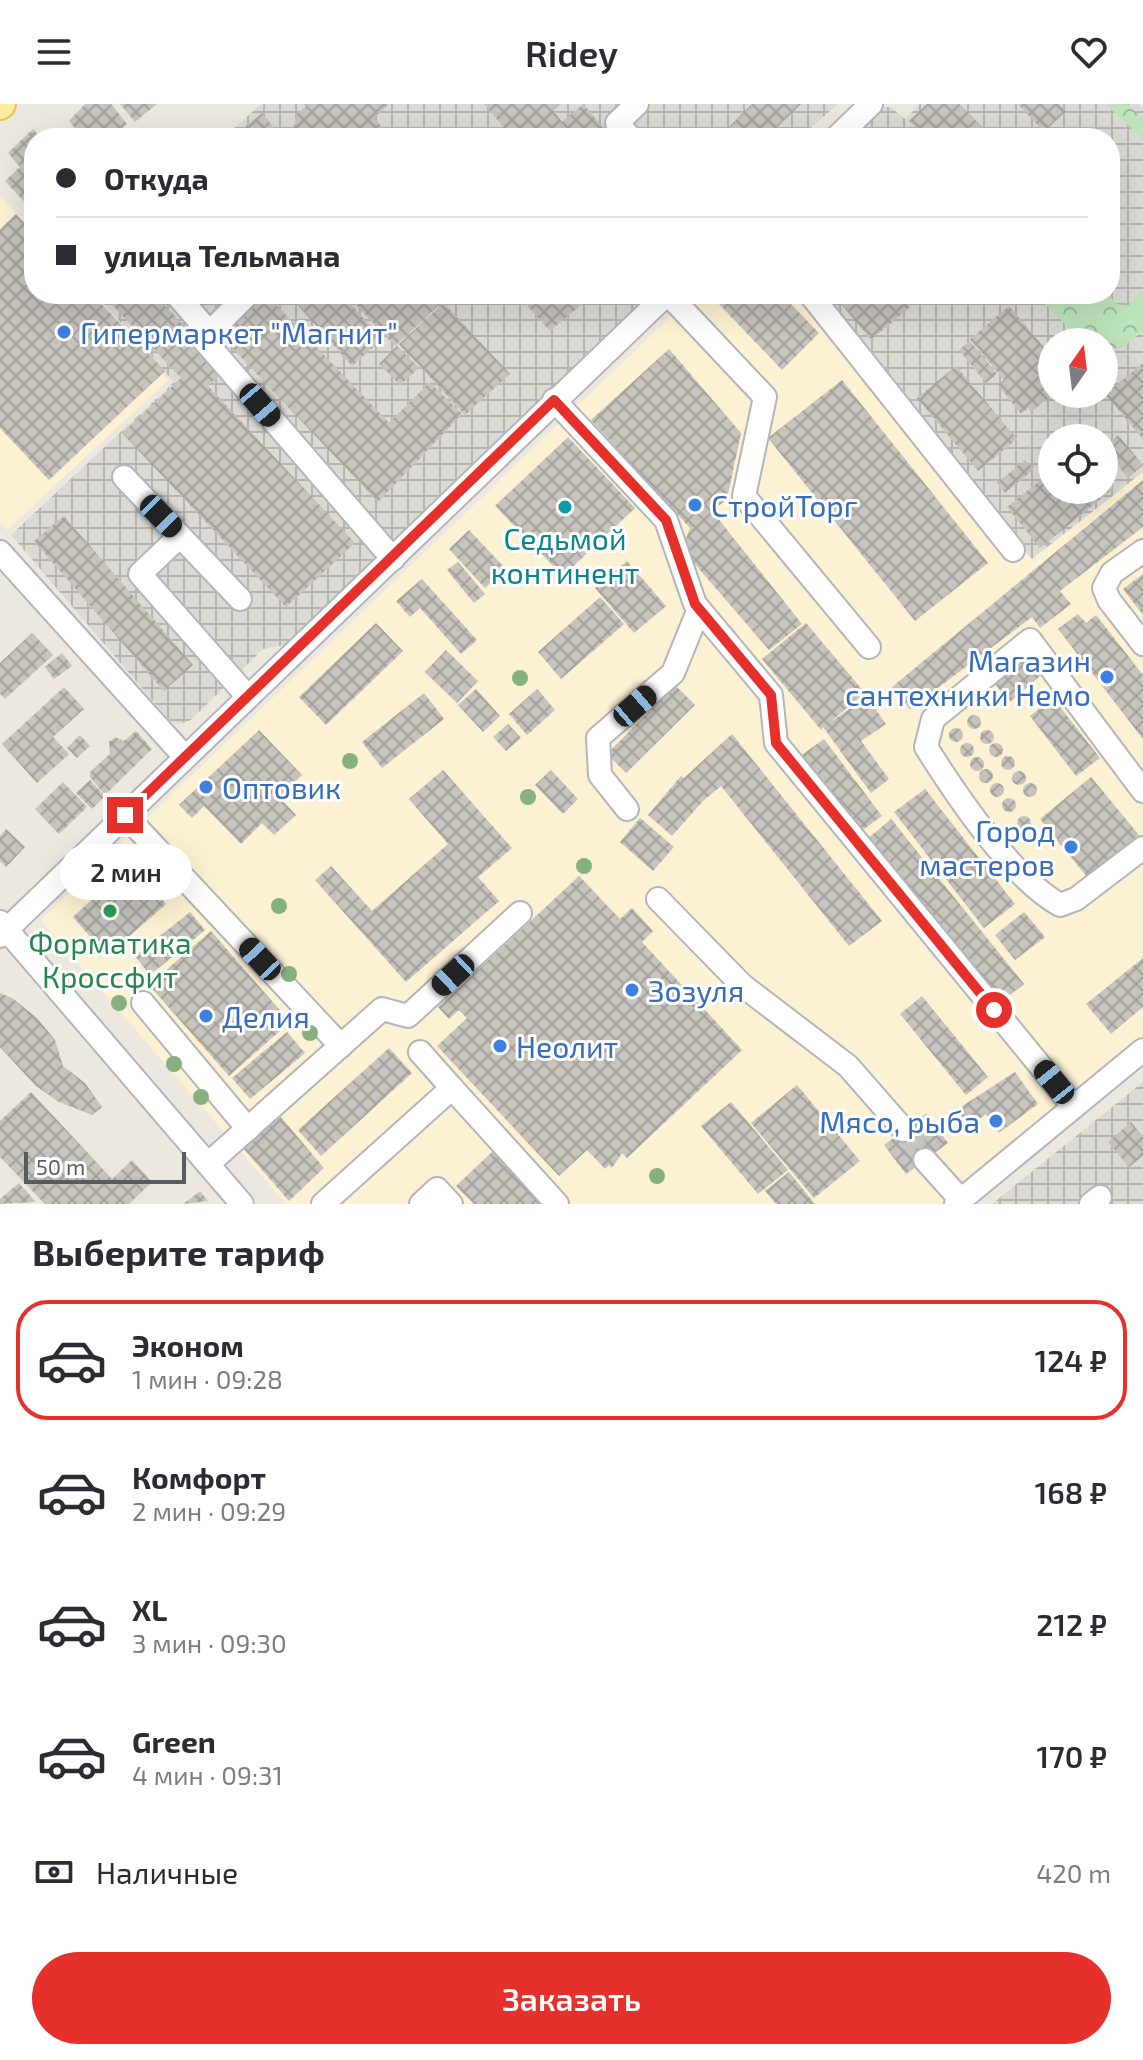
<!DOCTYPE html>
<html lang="ru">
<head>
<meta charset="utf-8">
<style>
  body { margin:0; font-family:"Exo 2",sans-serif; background:#f2f2f3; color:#2b2b33; height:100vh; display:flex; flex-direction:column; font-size:30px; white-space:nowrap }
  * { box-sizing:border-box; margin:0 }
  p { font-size:26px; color:#7c7c81 }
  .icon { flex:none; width:44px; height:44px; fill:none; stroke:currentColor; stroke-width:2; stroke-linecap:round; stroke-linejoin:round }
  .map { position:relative; height:1100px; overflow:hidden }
  .details { display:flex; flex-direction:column; background:#fff; flex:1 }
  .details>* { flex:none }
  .guide { position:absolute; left:24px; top:24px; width:1096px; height:176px; border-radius:32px; box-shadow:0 8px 32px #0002; display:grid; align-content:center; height:176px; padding:0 32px; background:#fff }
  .needle { width:52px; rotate:14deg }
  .tools { position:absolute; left:1038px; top:224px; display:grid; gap:16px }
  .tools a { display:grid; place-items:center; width:80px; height:80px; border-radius:50%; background:#fff; box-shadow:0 8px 32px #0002; font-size:40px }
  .scale { position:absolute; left:24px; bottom:20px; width:162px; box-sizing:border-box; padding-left:8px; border:4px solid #585c61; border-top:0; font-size:22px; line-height:28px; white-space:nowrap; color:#585c61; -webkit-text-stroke:6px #fff; paint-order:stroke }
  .end { position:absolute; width:36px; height:36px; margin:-18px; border:10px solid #e6302b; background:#fff; box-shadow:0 0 0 4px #fff }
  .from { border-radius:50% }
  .bubble { position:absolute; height:56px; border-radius:28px; background:#fff; box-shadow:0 8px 32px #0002; font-size:26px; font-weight:600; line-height:56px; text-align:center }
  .car { position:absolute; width:24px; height:48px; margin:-24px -12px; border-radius:10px; box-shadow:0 0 6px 2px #0007; background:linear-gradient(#222 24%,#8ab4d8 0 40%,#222 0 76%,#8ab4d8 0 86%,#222 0) }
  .guide b { display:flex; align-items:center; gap:28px; height:76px; font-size:30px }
  .guide b+b { border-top:2px solid #e1e1e2 }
  .guide i { width:20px; height:20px; background:#2b2b33 }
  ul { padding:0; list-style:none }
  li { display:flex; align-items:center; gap:24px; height:120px; margin:0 16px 12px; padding:0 16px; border:4px solid transparent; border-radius:32px }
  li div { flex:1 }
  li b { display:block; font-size:30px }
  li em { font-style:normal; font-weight:600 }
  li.on { border-color:#e6302b }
  li>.icon { width:72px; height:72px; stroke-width:1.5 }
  h2 { padding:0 32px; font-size:36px; line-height:96px }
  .pay { display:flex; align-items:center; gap:20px; height:88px; padding:0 32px; font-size:30px }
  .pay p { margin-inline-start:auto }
  .button { display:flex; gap:16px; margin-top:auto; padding:16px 32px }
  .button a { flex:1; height:92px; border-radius:48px; background:#e6302b; color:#fff; font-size:32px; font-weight:600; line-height:92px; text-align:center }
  header { display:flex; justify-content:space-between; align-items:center; height:104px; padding:0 32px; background:#fff; font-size:36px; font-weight:600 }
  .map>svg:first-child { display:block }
  .commercial { fill:#fdf1d3 }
  .industrial { fill:url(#industrial-grid); fill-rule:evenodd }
  .forest { fill:url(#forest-crowns) }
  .building { fill:url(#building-cross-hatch) }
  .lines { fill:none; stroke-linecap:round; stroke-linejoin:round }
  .minor-tunnel { stroke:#c7c5c0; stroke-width:22; stroke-dasharray:22 11; stroke-linecap:butt }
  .minor-casing { stroke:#b2b6bb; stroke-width:26 }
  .major-casing { stroke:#efbd55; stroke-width:32 }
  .path { stroke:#95c4a0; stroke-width:4; stroke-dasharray:8 4; stroke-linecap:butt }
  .minor { stroke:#fff; stroke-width:22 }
  .major { stroke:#feeba2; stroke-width:28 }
  .tree { fill:#87b082 }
  .route { stroke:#e6302b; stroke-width:10 }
  .shop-dot { fill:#3f7fe0; stroke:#fff; stroke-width:3 }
  .culture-dot { fill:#0f9aa8; stroke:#fff; stroke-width:3 }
  .leisure-dot { fill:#2e9e5b; stroke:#fff; stroke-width:3 }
  .labels { text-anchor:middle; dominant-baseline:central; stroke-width:6; stroke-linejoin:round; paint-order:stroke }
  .shop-label { font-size:30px; fill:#366cbe; stroke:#fff; text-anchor:start }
  .culture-label { font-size:30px; fill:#0d838f; stroke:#fff }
  .leisure-label { font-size:30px; fill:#27864d; stroke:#fff }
</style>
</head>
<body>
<header><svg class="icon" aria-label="menu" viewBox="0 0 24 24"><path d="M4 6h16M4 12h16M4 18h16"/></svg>Ridey<svg class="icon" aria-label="heart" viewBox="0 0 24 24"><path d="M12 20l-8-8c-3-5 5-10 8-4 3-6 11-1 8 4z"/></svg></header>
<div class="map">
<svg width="1143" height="1100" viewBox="0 0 1143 1100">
  <defs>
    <pattern id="industrial-grid" width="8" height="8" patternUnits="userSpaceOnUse" patternTransform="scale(2)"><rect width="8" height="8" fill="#dcdad4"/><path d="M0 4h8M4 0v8" fill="none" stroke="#b5b4af"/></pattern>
    <pattern id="forest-crowns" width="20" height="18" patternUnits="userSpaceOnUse" patternTransform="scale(2)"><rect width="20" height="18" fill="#bde4bb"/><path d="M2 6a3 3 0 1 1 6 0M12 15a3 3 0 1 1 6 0" fill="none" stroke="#9cbc9b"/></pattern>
    <pattern id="building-cross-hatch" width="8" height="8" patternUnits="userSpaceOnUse" patternTransform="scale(2)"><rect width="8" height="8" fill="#c6c3bd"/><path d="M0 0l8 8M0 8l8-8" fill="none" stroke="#a4a29d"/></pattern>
  </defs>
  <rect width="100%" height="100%" fill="#ece8df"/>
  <!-- commercial -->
  <g class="commercial">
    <path d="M0 92 34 129V190H90L168 276 7 426 0 419Z"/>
    <path d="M694 190H821L1032 455 1143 368V940L944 1100H286L41 816Z"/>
  </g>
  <!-- industrial -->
  <g class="industrial">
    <path d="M261 0H838L799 34H223Z"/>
    <path d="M920 0H1139L1143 4V368L1032 455 821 190H1110V34H848L881 3H890L905 15ZM1052 238H1104V290H1052ZM1052 334H1104V386H1052Z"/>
    <path d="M95 190H665L291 540 263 545 191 616 180 620 171 618 11 431 174 278Z"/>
    <path d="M1143 978V1100H992Z"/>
  </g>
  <!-- forest -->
  <g class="forest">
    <path d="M1106 0H1127L1143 15V35Z"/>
    <path d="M1143 185V228L1121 244H1104V238H1083L1035 190H1107L1117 200 1128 202Z"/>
  </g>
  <!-- building -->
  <g class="building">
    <path d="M85 0H111L127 20 110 34H83L69 17Z"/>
    <path d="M120 0H157L135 18Z"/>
    <path d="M304 0H389L374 14 385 27 378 34H292L296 11 306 2Z"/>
    <path d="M484 0H560L553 6 562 18 583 0 612 34H513Z"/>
    <path d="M752 0H801L766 34H718Z"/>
    <path d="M927 0H959L993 34H926L909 17Z"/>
    <path d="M1018 0H1059L1066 7 1044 28Z"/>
    <path d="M262 9 282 34H232Z"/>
    <path d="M33 25 41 34H34V101L30 104 5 77 20 63 8 49Z"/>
    <path d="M16 110 34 129V190H92L165 267 49 376 0 324V125Z"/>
    <path d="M102 190H154L191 229 185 234 220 271 208 282 355 439 286 503 122 329 181 274Z"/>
    <path d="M210 190H231L219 200Z"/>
    <path d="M266 190 389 319 430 278 462 310 378 398 221 232Z"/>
    <path d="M288 190H342L382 235 352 262Z"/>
    <path d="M346 190H434L442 198 395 242Z"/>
    <path d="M533 190H594L550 227 524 198Z"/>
    <path d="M725 190H781L819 229 782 266 717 198Z"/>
    <path d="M833 190H899L910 203 871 236Z"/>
    <path d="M444 199 510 270 465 311 399 240Z"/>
    <path d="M1009 202 1052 253V291L1031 308 1028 304 1021 310 998 281 1004 276 970 235Z"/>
    <path d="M970 237 997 270 986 279 959 246Z"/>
    <path d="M397 242 419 264 400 281 379 260Z"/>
    <path d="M669 245 741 329 727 395 712 407 802 520 769 546 682 445 690 424 591 316Z"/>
    <path d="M1143 259V335L1105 290Z"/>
    <path d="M956 262 1017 335 978 367 917 294Z"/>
    <path d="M842 276 988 459 915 517 768 334Z"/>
    <path d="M1118 331 1143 361 1128 374 1104 344Z"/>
    <path d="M568 333 635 404 563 472 495 402Z"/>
    <path d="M1052 351V365L1044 372 1037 363Z"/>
    <path d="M1025 356 1034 365 1005 389 997 379Z"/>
    <path d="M1052 367V386H1104V371L1114 384 1040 444 1007 403Z"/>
    <path d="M1143 376V423L1060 487 1071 500 1040 524 1032 513 910 605 892 583Z"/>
    <path d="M64 412 193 561 164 587 34 437Z"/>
    <path d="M469 426 506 465 485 484 449 445Z"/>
    <path d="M627 457 666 502 634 529 595 484Z"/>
    <path d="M458 458 485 490 474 499 447 466Z"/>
    <path d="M1143 470V511L1123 485Z"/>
    <path d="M422 475 477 536 461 550 420 504 410 513 396 497Z"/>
    <path d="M600 493 624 520 561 575 538 548Z"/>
    <path d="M1078 510 1086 519 1096 511 1143 571V635L1058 525Z"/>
    <path d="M376 519 403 547 326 621 299 593Z"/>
    <path d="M806 519 865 589 829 619 867 593 886 620 861 637 889 675 871 689 823 623 821 626 762 555Z"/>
    <path d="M32 529 53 551 5 595 0 590V559Z"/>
    <path d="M446 546 478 577 457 599 425 568Z"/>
    <path d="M62 549 72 562 54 575 45 563Z"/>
    <path d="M1029 549 1046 567 1010 598 994 579Z"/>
    <path d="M675 581 695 601 626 669 607 650Z"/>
    <path d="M64 583 84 605 53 633 69 650 37 679 2 640Z"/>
    <path d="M476 585 500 612 483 628 458 601Z"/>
    <path d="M537 585 555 606 527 631 509 610Z"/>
    <path d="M424 589 444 615 382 664 362 638Z"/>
    <path d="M1053 594 1100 654 1076 672 1030 612Z"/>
    <circle cx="974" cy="618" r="7"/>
    <path d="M508 620 521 634 506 647 493 633Z"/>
    <circle cx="956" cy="631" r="7"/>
    <circle cx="987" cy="633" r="7"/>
    <path d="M259 626 302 671 279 693 296 711 274 731 262 719 241 740 204 702 192 714 179 701Z"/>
    <path d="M136 627 152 645 105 691 90 673V668L110 650 109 638 115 633 124 637Z"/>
    <path d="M732 630 882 817 849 842 721 682 703 697 672 732 648 711 681 672 684 674Z"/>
    <path d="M80 631 90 642 77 654 67 644Z"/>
    <path d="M824 635 882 712 857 730 799 653Z"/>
    <circle cx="996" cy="646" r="7"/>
    <circle cx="967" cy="646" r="7"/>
    <circle cx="1008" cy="659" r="7"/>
    <circle cx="977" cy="660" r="7"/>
    <circle cx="986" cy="672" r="7"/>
    <path d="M443 666 512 744 478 773 499 797 406 878 315 776 331 762 372 807 448 740 409 695Z"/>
    <path d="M551 666 578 695 563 710 535 681Z"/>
    <circle cx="1019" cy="674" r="7"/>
    <path d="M1091 673 1139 731 1087 773 1040 715Z"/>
    <path d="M90 676 105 692 92 705 76 689Z"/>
    <path d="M63 678 87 703 59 730 35 705Z"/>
    <circle cx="997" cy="686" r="7"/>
    <circle cx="1030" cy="686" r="7"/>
    <path d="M925 685 1015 800 984 824 894 708Z"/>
    <circle cx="1009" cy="701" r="7"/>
    <circle cx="1024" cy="719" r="7"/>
    <path d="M640 714 674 743 653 767 620 738Z"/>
    <path d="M891 715 1024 880 999 900 866 736Z"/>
    <path d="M6 725 25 743 6 763 0 757V732Z"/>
    <path d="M131 759 166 800 107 852 73 813Z"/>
    <path d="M579 772 620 815 632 804 653 827 642 838 742 946 627 1054 622 1049 612 1064 609 1061 605 1065 587 1046 559 1072 437 942 467 914 459 906 449 915 438 903Z"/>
    <path d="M190 808 205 826 150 871 135 852Z"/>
    <path d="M1024 808 1045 833 1015 856 995 831Z"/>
    <path d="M211 827 290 918 229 972 149 881Z"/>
    <path d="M1143 854V903L1111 930 1086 900Z"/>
    <path d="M0 889 12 894 37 914 55 936 63 962 85 979 102 1003 92 1011 57 997 35 981 0 943Z"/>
    <path d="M922 892 988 973 966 991 900 910Z"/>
    <path d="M287 928 305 949 250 995 232 974Z"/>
    <path d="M389 944 412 969 321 1052 298 1026Z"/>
    <path d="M1015 968 1038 1000 999 1029 986 1010 962 1028 950 1010Z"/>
    <path d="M797 981 860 1057 814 1094 751 1019Z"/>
    <path d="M31 988 112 1075 132 1056 152 1078 129 1100H45L0 1053V1017Z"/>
    <path d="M731 998 788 1066 758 1090 701 1022Z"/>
    <path d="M926 1010 948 1039 906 1070 884 1041Z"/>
    <path d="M281 1013 324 1064 289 1097 242 1043Z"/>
    <path d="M1131 1018 1143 1033V1052L1129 1063 1108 1038Z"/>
    <path d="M494 1046 545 1100H474L456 1082Z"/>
    <path d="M789 1068 815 1100H776L765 1087Z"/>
    <path d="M19 1079 36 1098 0 1100V1095Z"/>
    <path d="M200 1087 208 1097 183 1100Z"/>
  </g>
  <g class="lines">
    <!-- minor-tunnel -->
    <path class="minor-tunnel" d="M904 1026 925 1056"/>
    <defs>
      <g id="minor">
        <path d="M631 34 617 19 637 0"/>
        <path d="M836 34 871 0"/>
        <path d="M176 190 209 228"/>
        <path d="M248 190 203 235 393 455"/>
        <path d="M668 190 765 293 744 392 869 543"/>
        <path d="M810 190 1013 446"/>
        <path d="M554 296 666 416 695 500 771 591 776 639 1074 1003"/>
        <path d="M124 373 240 495"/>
        <path d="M180 432 140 470 248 593"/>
        <path d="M1143 447 1112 469 1104 484 1109 496 1143 540"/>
        <path d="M0 448 185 653"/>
        <path d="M1143 687 1030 536 933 615 926 643C956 691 1012 774 1060 801L1076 795 1143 744"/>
        <path d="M627 705 600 671 598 634 673 569 699 505"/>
        <path d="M125 711 341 942"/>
        <path d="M658 795 742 881 848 962 904 1026"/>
        <path d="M0 818 242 1100"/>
        <path d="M0 832 667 190"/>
        <path d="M143 899 248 1025"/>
        <path d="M420 948 452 984"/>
        <path d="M925 1056 961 1096"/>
        <path d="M208 1060 382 905 408 912 520 809"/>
        <path d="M323 1100 452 984 557 1100"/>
        <path d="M421 1100 437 1085 451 1100"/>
        <path d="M956 1100 1143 946"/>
        <path d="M1091 1100 1100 1093"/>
      </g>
      <path id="major" d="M0 1 1 0"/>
    </defs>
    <!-- minor casing -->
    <use href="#minor" class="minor-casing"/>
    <!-- major casing -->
    <use href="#major" class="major-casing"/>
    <!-- path -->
    <path class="path" d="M38 833 44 825"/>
    <!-- minor -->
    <use href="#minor" class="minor"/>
    <!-- major -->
    <use href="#major" class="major"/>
  </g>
  <!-- trees -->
  <g class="tree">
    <circle cx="520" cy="574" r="8"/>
    <circle cx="350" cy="657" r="8"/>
    <circle cx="528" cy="693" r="8"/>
    <circle cx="584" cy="762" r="8"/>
    <circle cx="279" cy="802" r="8"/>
    <circle cx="289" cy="870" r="8"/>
    <circle cx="119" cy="899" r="8"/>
    <circle cx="310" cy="929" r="8"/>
    <circle cx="174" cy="960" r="8"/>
    <circle cx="201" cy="993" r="8"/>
    <circle cx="657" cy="1072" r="8"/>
  </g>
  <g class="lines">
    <!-- route -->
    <path class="route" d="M125 711 554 296 666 416 695 500 771 591 776 639 994 906"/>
  </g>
  <!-- markers -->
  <g class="shop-dot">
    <circle cx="64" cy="228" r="8"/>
    <circle cx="695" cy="401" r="8"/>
    <circle cx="1107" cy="573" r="8"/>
    <circle cx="206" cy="683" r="8"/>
    <circle cx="1071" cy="743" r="8"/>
    <circle cx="632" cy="886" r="8"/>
    <circle cx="206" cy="912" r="8"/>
    <circle cx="500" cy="942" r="8"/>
    <circle cx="996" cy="1017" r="8"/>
  </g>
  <circle class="culture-dot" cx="565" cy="403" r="8"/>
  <circle class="leisure-dot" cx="110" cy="807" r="8"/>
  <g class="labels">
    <!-- shop labels -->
    <g class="shop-label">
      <text x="80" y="228">Гипермаркет "Магнит"</text>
      <text x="711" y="401">СтройТорг</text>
      <text x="1091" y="556" text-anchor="end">Магазин<tspan x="1091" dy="34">сантехники Немо</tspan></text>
      <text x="222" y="683">Оптовик</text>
      <text x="1055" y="726" text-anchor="end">Город<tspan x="1055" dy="34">мастеров</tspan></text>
      <text x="648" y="886">Зозуля</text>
      <text x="222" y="912">Делия</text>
      <text x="516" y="942">Неолит</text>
      <text x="980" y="1017" text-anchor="end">Мясо, рыба</text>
    </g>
    <!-- culture labels -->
    <g class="culture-label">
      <text x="565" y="434">Седьмой<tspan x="565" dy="34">континент</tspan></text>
    </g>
    <!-- leisure labels -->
    <g class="leisure-label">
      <text x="110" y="838">Форматика<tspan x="110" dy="34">Кроссфит</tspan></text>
    </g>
  </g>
</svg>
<div class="tools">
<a><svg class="needle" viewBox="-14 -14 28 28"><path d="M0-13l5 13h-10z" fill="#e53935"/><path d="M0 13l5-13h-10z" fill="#7c7c81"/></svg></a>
<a><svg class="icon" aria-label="locate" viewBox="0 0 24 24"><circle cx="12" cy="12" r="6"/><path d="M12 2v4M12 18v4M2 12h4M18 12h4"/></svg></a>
</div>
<div class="scale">50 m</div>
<i class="end from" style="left:994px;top:906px"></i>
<i class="end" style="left:125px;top:711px"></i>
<div class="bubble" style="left:60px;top:740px;width:132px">2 мин</div>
<i class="car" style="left:260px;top:301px;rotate:139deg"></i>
<i class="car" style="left:161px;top:412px;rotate:136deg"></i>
<i class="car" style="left:635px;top:602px;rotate:49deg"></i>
<i class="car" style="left:260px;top:855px;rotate:317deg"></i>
<i class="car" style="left:453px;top:871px;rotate:227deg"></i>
<i class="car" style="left:1054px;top:978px;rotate:321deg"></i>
<div class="guide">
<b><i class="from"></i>Откуда</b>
<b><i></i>улица Тельмана</b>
</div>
</div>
<section class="details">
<h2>Выберите тариф</h2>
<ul>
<li class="on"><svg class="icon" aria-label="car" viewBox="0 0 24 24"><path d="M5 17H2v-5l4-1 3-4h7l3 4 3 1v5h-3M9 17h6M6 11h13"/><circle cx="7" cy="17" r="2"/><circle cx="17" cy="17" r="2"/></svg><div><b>Эконом</b><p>1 мин · 09:28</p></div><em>124 ₽</em></li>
<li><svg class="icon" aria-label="car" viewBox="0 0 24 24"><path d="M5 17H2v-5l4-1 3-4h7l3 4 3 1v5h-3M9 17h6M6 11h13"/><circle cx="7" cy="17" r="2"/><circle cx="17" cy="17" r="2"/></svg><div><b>Комфорт</b><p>2 мин · 09:29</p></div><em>168 ₽</em></li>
<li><svg class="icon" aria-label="car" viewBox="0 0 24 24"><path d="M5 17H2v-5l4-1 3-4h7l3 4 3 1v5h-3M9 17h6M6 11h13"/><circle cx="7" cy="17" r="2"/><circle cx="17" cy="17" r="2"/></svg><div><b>XL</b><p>3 мин · 09:30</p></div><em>212 ₽</em></li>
<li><svg class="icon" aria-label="car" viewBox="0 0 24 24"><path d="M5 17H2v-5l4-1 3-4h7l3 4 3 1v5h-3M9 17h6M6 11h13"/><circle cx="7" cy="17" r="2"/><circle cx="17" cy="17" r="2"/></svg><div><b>Green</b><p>4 мин · 09:31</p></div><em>170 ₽</em></li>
</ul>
<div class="pay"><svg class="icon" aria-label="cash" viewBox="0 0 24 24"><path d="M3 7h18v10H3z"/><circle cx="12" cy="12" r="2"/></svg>Наличные<p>420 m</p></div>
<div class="button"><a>Заказать</a></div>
</section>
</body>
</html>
